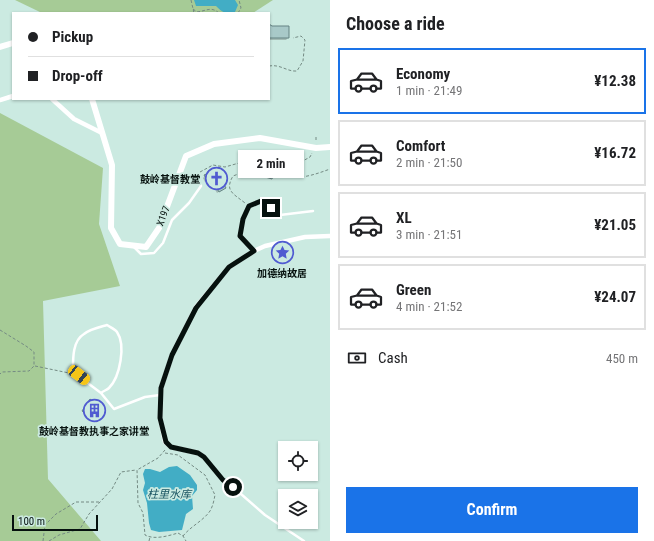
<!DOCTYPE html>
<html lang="en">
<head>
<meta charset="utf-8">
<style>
  body { margin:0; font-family:"Roboto Condensed","Noto Sans SC",sans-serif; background:#f6f6f6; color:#202124; height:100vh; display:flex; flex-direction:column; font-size:15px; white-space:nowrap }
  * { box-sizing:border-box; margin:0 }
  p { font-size:13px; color:#757577 }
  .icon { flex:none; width:22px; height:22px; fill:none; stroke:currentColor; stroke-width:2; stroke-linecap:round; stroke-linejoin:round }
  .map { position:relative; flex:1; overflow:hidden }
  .panel { display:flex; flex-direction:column; background:#fff; width:324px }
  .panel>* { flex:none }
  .guide { position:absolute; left:12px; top:12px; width:258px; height:88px; border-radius:0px; box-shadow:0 1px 3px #0004; display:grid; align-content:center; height:88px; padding:0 16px; background:#fff }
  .tools { position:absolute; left:278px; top:441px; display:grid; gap:8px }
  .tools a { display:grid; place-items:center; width:40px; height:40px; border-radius:0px; background:#fff; box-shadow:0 1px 3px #0004; font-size:20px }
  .scale { position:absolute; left:12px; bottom:10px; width:86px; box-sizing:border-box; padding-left:4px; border:2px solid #06110e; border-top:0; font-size:11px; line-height:14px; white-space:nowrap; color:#06110e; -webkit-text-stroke:3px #cbeae1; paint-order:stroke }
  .end { position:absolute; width:18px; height:18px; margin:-9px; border:5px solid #06110e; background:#fff; box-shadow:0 0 0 2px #fff }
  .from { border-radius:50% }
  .bubble { position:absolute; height:28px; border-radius:0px; background:#fff; box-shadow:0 1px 3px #0004; font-size:13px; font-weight:700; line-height:28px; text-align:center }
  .car { position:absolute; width:12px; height:24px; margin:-12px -6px; border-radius:5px; box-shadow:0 0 3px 1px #0007; background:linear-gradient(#f5c518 24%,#345 0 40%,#f5c518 0 76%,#345 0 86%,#f5c518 0) }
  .guide b { display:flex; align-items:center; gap:14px; height:38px; font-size:15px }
  .guide b+b { border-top:1px solid #e0e0e0 }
  .guide i { width:10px; height:10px; background:#202124 }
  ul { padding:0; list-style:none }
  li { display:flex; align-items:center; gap:12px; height:66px; margin:0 8px 6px; padding:0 8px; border:2px solid #e0e0e0; border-radius:0px }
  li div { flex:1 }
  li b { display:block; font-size:15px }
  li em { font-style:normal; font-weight:700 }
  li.selected { border-color:#1a73e8 }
  li>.icon { width:36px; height:36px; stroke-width:1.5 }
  h2 { padding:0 16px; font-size:18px; line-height:48px }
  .pay { display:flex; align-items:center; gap:10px; height:44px; padding:0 16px; font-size:15px }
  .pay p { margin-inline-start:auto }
  .cta { display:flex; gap:8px; margin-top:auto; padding:8px 16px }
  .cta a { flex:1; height:46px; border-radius:0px; background:#1a73e8; color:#fff; font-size:16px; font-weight:700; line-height:46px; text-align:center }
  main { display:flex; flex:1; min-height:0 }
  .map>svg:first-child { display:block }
  .green { fill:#a6cb96 }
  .water { fill:#42adc5 }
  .shadow { fill:#0003 }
  .building { fill:#a8c9c8; stroke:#648383 }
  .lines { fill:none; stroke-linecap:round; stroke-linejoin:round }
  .path { stroke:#748a83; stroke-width:1; stroke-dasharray:3 2; stroke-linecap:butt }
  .service { stroke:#fff; stroke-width:2.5 }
  .minor { stroke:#fff; stroke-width:4.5 }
  .tertiary { stroke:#fff; stroke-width:6 }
  .route { stroke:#06110e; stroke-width:5 }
  .labels { text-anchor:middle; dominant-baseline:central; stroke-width:3.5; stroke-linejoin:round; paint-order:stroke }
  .poi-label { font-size:10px; font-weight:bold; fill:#06110e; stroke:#cbeae1 }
  .street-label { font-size:10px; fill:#06110e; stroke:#cbeae1 }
  .water-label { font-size:11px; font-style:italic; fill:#185360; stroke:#cbeae1 }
</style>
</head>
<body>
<main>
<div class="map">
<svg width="330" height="541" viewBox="0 0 330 541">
  <rect width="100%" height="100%" fill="#cbeae1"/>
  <!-- green -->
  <g class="green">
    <path d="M15 0H273L253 13H42Z"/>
    <path d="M0 113 103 168 99 224 120 286 43 301 48 479 101 541H0Z"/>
  </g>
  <!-- water -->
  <g class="water">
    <path d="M194 0H235L238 5 235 12C226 15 222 12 216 6H196Z"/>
    <path d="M177 466 190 475 197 485V490L192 496 193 509 186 514 182 530 159 532 151 530 149 523 147 503 143 490 145 483 143 474 145 469H150L160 472 169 467Z"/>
  </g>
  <!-- shadow -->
  <g class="shadow">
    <path d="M269 25 288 38 286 40H269Z"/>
    <path d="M209 172H221L217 175 222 190 217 193 209 179 205 182 203 178Z"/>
  </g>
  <!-- building -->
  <g class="building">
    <path d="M269 24 272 26H289V38H269Z"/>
    <path d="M254 163 275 169 272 179 251 173Z"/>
    <path d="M219 167 222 172 218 174 226 188 219 192 211 178 207 180 204 175 209 173 208 171Z"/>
    <path d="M90 399 105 411 97 422 82 411Z"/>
  </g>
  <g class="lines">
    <!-- path -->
    <g class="path">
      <path d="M191 0 194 13"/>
      <path d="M193 9 197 12C206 11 211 6 219 13"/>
      <path d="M238 13 241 8 239 0"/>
      <path d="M269 66C281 64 287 72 297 71L303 61 305 40 301 36 293 38"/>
      <path d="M316 137V141"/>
      <path d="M244 164V170L241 173 233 176C224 191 234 194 245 203"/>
      <path d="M200 172 213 165 225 167 239 163 253 162 276 167 279 175C296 181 314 175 330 169"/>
      <path d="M288 178 301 162 310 157 312 153"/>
      <path d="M0 330 26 346 34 352V366L29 371 2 372 0 374"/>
      <path d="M35 366 69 373"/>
      <path d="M165 450 158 458 137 470 138 503 143 513 145 535C154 540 168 536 178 533L183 536 186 541"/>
      <path d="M165 453 178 455 205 475 215 495C214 500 213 506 210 511 203 521 191 526 183 536"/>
      <path d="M43 541 45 525 56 514 76 502H100"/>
      <path d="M49 541 59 535 80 529 89 514 112 489 121 472 136 470"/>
      <path d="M149 541 150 537"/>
    </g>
    <!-- service -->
    <g class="service">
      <path d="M134 247 141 254 154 253 163 243 172 220 189 203 201 186 196 174"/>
      <path d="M254 251 240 236 243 219 249 206 261 201 280 215 313 211"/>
      <path d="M101 393C103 391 107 390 109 388 120 377 126 345 117 332 115 329 110 327 107 325 100 327 90 329 84 334 72 341 73 360 73 372L101 393 114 409 145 397 160 395"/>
      <path d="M205 457 223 480 233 487 265 515 304 541"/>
    </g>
    <!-- minor -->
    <g class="minor">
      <path d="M52 99 74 119 102 133"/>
      <path d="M0 100 13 96"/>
      <path d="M204 457 198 453 171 447 165 442 160 418 161 388 172 355 196 307 229 267 254 251 265 246 305 237 330 236"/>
    </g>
    <!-- tertiary -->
    <g class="tertiary">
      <path d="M0 47 13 43"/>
      <path d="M92 99 112 165 111 228 120 244 146 247 159 228 186 156 214 144 260 138 316 148 330 147"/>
    </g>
  </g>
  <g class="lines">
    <!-- route -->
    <path class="route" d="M233 487 223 480 204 457 198 453 171 447 166 442 160 418 161 388 172 355 196 308 229 267 254 251 240 236 243 219 249 206 261 201 271 208"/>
  </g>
  <!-- icons -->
  <defs>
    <symbol id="church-ring" viewBox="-11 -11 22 22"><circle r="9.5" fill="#cbeae1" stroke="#505bd1" stroke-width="1.5"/><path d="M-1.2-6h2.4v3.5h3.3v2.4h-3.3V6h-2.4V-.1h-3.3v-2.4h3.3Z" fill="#505bd1"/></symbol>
    <symbol id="sight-ring" viewBox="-11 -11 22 22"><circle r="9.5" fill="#cbeae1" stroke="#505bd1" stroke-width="1.5"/><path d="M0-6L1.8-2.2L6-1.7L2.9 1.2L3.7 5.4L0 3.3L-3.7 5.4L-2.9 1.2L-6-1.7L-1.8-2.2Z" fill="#505bd1"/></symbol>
    <symbol id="building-ring" viewBox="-11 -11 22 22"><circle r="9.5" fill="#cbeae1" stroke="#505bd1" stroke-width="1.5"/><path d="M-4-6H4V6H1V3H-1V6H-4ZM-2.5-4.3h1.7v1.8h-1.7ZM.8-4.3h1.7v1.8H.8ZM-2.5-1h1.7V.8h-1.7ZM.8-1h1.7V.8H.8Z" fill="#505bd1"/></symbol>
  </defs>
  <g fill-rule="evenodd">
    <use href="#church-ring" x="204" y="166" width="25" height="25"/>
    <use href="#sight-ring" x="270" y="240" width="25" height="25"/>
    <use href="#building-ring" x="82" y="398" width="25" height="25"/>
  </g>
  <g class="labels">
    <!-- poi labels -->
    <g class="poi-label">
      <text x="200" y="179" text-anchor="end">鼓岭基督教堂</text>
      <text x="282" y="273">加德纳故居</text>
      <text x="94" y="431">鼓岭基督教执事之家讲堂</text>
    </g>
    <!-- street labels -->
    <g class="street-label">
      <text transform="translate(163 216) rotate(-69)">X197</text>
    </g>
    <!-- water labels -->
    <g class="water-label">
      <text x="169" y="494">柱里水库</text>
    </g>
  </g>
</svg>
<div class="tools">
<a><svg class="icon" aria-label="locate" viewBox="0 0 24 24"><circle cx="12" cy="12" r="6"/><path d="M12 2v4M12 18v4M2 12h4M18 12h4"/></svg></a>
<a><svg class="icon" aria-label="layers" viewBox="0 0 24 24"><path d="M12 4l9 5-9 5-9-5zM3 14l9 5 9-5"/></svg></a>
</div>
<div class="scale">100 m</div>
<i class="end from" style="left:233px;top:487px"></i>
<i class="end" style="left:271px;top:208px"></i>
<div class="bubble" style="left:238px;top:150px;width:66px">2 min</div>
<i class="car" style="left:79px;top:375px;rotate:128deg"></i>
<div class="guide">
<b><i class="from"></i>Pickup</b>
<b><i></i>Drop-off</b>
</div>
</div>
<section class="panel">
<h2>Choose a ride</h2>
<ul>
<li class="selected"><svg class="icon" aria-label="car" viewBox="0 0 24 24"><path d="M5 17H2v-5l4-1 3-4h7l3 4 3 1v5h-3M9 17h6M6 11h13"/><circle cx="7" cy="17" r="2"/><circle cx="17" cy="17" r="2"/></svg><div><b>Economy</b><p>1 min · 21:49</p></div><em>¥12.38</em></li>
<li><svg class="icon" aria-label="car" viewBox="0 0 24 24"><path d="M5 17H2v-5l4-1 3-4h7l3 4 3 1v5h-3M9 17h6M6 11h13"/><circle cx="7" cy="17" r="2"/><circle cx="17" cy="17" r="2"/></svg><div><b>Comfort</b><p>2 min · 21:50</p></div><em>¥16.72</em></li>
<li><svg class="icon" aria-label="car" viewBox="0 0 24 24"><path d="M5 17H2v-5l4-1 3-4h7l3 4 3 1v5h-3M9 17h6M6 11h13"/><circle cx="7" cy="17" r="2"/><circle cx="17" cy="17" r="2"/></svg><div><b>XL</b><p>3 min · 21:51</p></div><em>¥21.05</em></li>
<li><svg class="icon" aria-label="car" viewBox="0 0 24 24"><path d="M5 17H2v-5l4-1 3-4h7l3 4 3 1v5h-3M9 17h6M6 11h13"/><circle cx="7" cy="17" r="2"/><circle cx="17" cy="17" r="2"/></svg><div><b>Green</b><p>4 min · 21:52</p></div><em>¥24.07</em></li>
</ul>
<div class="pay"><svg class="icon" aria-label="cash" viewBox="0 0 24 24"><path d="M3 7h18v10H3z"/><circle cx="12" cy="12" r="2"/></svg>Cash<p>450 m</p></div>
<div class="cta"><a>Confirm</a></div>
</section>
</main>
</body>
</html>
